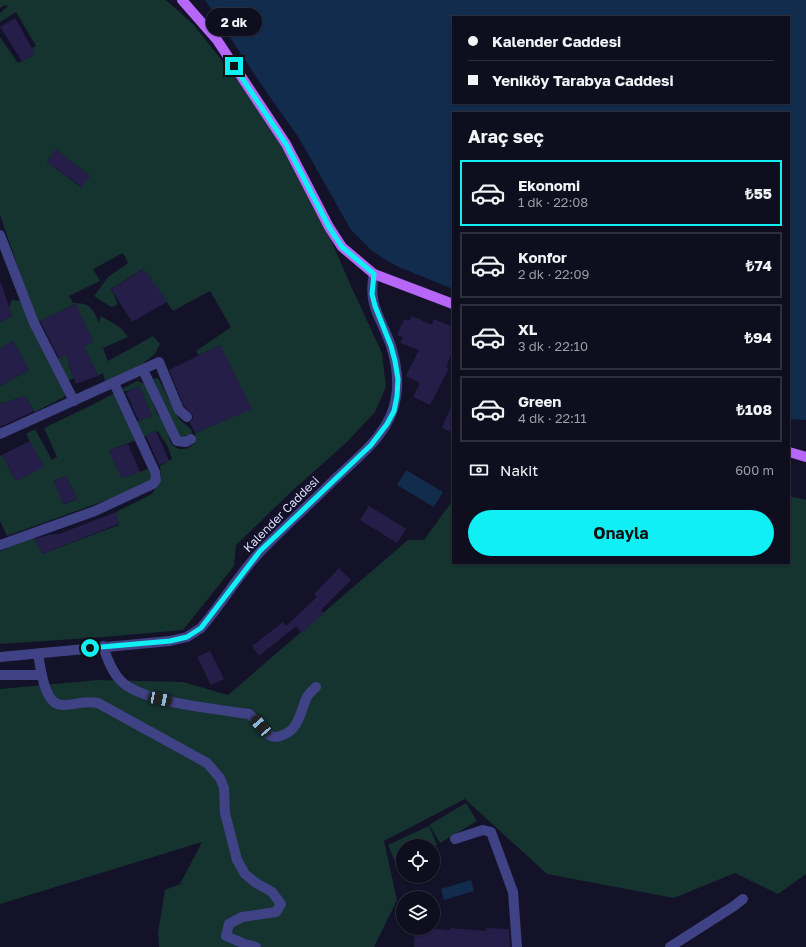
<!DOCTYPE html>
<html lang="tr">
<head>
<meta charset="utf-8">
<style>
  body { margin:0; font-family:"Golos Text",sans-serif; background:#1d1c2c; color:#f1f3f6; height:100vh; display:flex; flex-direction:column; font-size:15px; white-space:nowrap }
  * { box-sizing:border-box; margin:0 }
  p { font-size:13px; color:#9b9ca4 }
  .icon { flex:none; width:22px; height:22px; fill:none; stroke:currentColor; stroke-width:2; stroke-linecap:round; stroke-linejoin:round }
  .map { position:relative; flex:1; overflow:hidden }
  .details { position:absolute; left:452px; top:112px; width:338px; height:452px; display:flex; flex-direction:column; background:#0f0e1f; border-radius:0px; box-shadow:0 1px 3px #0004,0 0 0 1px #2f2e3d }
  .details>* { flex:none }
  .top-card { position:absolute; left:452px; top:16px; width:338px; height:88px; border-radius:0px; box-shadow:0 1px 3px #0004,0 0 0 1px #2f2e3d; display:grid; align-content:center; height:88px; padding:0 16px; background:#0f0e1f }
  .tools { position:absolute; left:396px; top:839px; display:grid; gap:8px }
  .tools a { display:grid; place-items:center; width:44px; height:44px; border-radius:50%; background:#0f0e1f; box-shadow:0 1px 3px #0004,0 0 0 1px #2f2e3d; font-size:20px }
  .end { position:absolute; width:18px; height:18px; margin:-9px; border:5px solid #10f0f4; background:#111; box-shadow:0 0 0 2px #111 }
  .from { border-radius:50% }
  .bubble { position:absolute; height:28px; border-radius:14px; background:#0f0e1f; box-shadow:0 1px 3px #0004,0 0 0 1px #2f2e3d; font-size:13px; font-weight:700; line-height:28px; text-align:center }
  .car { position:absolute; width:12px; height:24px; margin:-12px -6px; border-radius:5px; box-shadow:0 0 3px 1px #0007; background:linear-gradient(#222 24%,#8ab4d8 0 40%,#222 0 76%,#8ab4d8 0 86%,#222 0) }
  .top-card b { display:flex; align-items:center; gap:14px; height:38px; font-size:15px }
  .top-card b+b { border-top:1px solid #2f2e3d }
  .top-card i { width:10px; height:10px; background:#f1f3f6 }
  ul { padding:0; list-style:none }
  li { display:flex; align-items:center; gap:12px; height:66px; margin:0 8px 6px; padding:0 8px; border:2px solid #2f2e3d; border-radius:0px }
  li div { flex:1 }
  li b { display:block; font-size:15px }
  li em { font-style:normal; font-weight:700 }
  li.current { border-color:#10f0f4 }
  li>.icon { width:36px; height:36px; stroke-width:1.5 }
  h2 { padding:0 16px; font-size:18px; line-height:48px }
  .pay { display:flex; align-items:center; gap:10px; height:44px; padding:0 16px; font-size:15px }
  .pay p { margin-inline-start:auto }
  .button { display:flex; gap:8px; margin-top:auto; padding:8px 16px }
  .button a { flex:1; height:46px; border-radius:24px; background:#10f0f4; color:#111; font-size:16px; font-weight:700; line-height:46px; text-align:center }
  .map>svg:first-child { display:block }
  .green { fill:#15332f; fill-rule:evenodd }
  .water { fill:#112c4d; fill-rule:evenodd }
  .building { fill:#241e49 }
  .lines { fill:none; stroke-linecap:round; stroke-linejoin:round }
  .minor { stroke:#3f4285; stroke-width:10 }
  .major { stroke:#b767f8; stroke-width:10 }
  .route { stroke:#10f0f4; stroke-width:5 }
  .labels { text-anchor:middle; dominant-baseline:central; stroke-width:3; stroke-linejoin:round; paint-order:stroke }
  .street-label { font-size:12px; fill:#dcdbfd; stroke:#141229 }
</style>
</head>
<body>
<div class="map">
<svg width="806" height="947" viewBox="0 0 806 947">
  <rect width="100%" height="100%" fill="#141229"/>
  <!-- green -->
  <g class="green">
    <path d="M0 0H166L193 24 258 106 313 199 351 286 382 353 386 387 375 412 347 442 292 491 236 545 234 566 183 630 104 637 0 644V551L34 536 42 554 119 525 116 512 152 494 161 480 160 466 172 459 168 447 158 431 109 451 122 478 148 469 152 481 143 487 7 536 0 521V456L2 455 16 481 43 467 26 434 35 429 52 460 57 457 44 428 94 404 137 381 148 385C151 394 153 406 158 415 161 419 165 423 167 428 169 433 168 438 171 443 179 455 199 448 195 433L251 409 220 345 199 355 196 351 231 327 210 291 173 311 143 269 111 289 117 302V305L111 307 94 296 108 277 128 263 123 253 93 269 100 281 69 296 73 303C90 303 93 308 99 323L101 316 121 328 128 337 103 348 108 361 153 336 160 344 155 354 127 376 106 386 103 373 98 376 89 357 69 365 74 378 62 383 66 393 64 397 35 412 25 396 0 404V386L29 370 13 341 0 349V322L12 316 9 307 12 300 30 302 0 215V37L18 63 35 54 32 48 36 46 16 12 0 22V13L8 6 5 5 0 8ZM56 150 90 176 81 187 47 162ZM75 304 93 342 57 359 39 322ZM139 386 152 416 135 422 118 391H129ZM66 476 77 499 64 504 54 481Z"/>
    <path d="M158 378 179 419 192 430 190 441 181 444 153 379Z"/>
    <path d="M789 496 806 500V874L778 894 735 873 674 898 547 874 465 799 384 841 397 900 374 947H159L158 933 165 890 180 884 202 842 0 904V689L98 680 183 682 228 695 408 540H424L453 500V563H789Z"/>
    <path d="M466 803 477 821 440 843 429 825Z"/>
    <path d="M429 826 437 845 433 847 403 846V861L396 864 388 845Z"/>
  </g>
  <!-- water -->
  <g class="water">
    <path d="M205 0H806V420L789 419V113H453V289L399 267 384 259 371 250 351 230 299 138 265 90ZM453 17H789V103H453Z"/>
    <path d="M406 470 443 492 434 507 397 485Z"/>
    <path d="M471 880 474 891 444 900 441 889Z"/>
  </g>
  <!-- building -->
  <g class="building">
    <path d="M15 18 35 54 22 61 0 27Z"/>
    <path d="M56 149 90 176 82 187 47 162Z"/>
    <path d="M144 269 167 302 132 322 111 289Z"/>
    <path d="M0 283H1L12 316 0 322Z"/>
    <path d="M76 304 93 342 84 346 98 376 76 384 66 355 59 358 40 321Z"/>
    <path d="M412 316 432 325 434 319 453 327V350L446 367 449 368 430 405 413 397 420 383 406 376 419 350 400 343 403 337 397 335 404 319 409 321Z"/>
    <path d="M13 341 29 370 0 386V349Z"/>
    <path d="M220 345 252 409 195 433 190 423 193 419V415L184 406 169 370Z"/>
    <path d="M139 386 152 416 139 421 126 393Z"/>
    <path d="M25 396 34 411 0 427V404Z"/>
    <path d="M453 402V433L442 428Z"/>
    <path d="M156 431 169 461 159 465 146 436Z"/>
    <path d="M30 441 44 467 16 481 2 455Z"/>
    <path d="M128 444 140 472 122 478 109 451Z"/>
    <path d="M66 476 77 499 63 504 54 481Z"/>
    <path d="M369 506 406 529 397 543 360 520Z"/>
    <path d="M116 512 119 524 42 554 35 539 48 535 59 534Z"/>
    <path d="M339 568 351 580 321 610 324 613 302 633 296 626 259 656 252 646 283 622 286 626 317 597 314 594Z"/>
    <path d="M210 651 224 679 211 685 197 657Z"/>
    <path d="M415 928 450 930V928L486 931V928L509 929 510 947H414Z"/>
  </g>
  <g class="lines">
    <!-- minor -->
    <g class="minor">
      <path d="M0 235 34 323 74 401"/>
      <path d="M143 370 177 441 186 442 191 439"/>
      <path d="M0 434 159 362 179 410 187 417"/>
      <path d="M0 545 95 511 153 484 156 480 155 472 114 383"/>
      <path d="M103 646C107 659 112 672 121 681 143 703 218 709 249 714 257 720 262 732 271 736 276 738 279 737 283 735 299 729 300 713 306 699 308 694 312 691 316 687"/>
      <path d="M38 654C41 669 44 707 64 705 78 705 83 700 98 703L207 763 220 778 224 788 225 813 237 860 245 874 256 883 272 892 281 904 276 912 242 917 229 924 226 936 245 944 256 947"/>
      <path d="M0 657 170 641 187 637 201 628C222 604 238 575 260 552 284 527 310 504 334 480 359 456 391 433 396 397 399 380 396 362 391 346 382 319 367 305 374 274"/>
      <path d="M0 675H42"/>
      <path d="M455 839 483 830 491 832 513 892 517 947"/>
      <path d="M670 947 734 906 743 899"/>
    </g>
    <!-- major -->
    <g class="major">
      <path d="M182 0 217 40 286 144 329 227 342 247 374 274 453 304"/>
      <path d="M789 452 806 457"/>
    </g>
  </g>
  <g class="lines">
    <!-- route -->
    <path class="route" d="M90 648 170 641 187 637 201 628 260 551 371 445 387 424 394 411 397 396 398 379 395 361 391 346 375 306 372 294 374 274 342 247 329 227 286 144 234 66"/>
  </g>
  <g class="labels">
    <!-- street labels -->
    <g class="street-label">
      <text transform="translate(281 514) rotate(-45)">Kalender Caddesi</text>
    </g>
  </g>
</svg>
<div class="tools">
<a><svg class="icon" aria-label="locate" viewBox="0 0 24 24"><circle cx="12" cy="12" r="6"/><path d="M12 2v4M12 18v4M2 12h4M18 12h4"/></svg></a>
<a><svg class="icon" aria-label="layers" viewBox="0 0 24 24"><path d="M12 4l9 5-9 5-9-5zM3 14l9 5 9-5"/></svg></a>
</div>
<i class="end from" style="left:90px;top:648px"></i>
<i class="end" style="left:234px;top:66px"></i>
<div class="bubble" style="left:206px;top:8px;width:56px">2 dk</div>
<i class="car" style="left:160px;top:699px;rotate:101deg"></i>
<i class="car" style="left:261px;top:726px;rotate:319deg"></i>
<div class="top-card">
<b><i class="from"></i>Kalender Caddesi</b>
<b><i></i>Yeniköy Tarabya Caddesi</b>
</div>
<section class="details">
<h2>Araç seç</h2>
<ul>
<li class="current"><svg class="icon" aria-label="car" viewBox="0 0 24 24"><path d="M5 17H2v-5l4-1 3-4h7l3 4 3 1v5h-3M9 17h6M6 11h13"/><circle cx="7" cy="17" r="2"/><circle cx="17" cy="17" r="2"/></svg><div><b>Ekonomi</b><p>1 dk · 22:08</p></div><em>₺55</em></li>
<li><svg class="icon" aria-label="car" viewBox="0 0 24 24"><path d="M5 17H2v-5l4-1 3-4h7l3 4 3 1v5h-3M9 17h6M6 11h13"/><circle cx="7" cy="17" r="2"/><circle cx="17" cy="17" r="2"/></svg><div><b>Konfor</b><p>2 dk · 22:09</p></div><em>₺74</em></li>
<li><svg class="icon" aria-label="car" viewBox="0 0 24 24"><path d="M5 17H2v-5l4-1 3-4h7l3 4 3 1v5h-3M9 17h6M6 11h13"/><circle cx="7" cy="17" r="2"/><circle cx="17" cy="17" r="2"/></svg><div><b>XL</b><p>3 dk · 22:10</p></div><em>₺94</em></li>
<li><svg class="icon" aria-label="car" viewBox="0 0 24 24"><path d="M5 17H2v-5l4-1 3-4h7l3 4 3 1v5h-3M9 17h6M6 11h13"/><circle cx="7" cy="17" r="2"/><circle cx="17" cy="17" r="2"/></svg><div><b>Green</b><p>4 dk · 22:11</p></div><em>₺108</em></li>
</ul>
<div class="pay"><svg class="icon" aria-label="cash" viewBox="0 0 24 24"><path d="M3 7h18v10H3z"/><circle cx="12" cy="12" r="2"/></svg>Nakit<p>600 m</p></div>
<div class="button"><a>Onayla</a></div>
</section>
</div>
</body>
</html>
